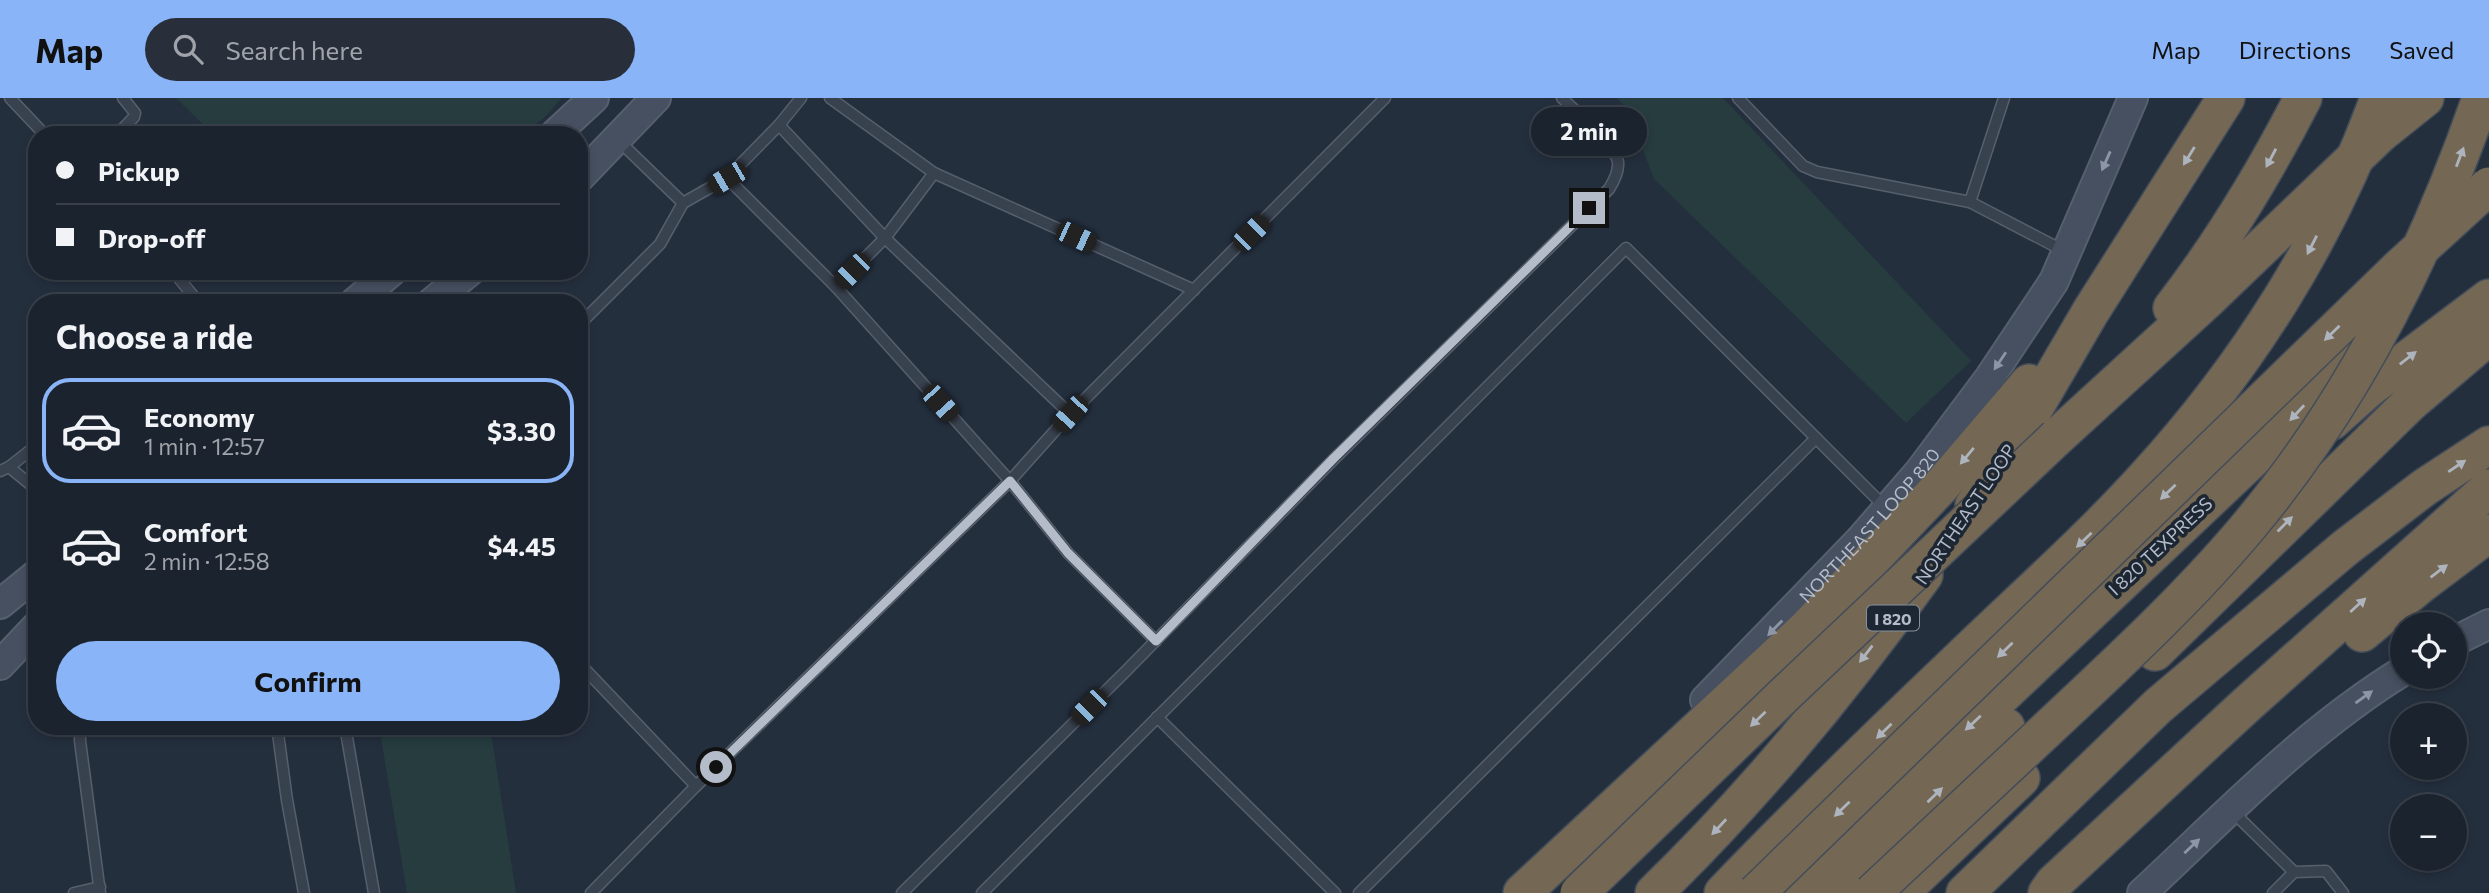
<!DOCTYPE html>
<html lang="en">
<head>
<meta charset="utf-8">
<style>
  body { margin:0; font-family:Commissioner,sans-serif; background:#282f3a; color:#f1f3f6; height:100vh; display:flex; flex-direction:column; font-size:26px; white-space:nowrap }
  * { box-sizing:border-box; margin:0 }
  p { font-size:23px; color:#a0a4aa }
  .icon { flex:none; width:38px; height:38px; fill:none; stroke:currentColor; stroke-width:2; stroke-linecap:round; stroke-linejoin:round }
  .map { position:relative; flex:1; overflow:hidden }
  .panel { position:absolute; left:28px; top:196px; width:560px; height:441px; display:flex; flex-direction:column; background:#1b232e; border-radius:28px; box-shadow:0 4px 10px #0003,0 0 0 2px #39404a }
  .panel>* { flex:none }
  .top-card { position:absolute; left:28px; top:28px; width:560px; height:154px; border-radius:28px; box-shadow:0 4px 10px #0003,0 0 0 2px #39404a; display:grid; align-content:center; height:154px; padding:0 28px; background:#1b232e }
  .tools { position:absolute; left:2390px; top:514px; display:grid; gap:14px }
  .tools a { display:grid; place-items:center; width:77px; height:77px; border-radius:50%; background:#1b232e; box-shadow:0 4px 10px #0003,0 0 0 2px #39404a; font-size:35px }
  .end { position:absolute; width:32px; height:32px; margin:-16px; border:9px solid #b4bcc9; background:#111; box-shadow:0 0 0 4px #111 }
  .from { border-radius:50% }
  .bubble { position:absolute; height:49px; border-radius:24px; background:#1b232e; box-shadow:0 4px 10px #0003,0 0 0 2px #39404a; font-size:23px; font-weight:700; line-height:49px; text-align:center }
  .car { position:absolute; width:21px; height:42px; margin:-21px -10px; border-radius:9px; box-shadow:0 0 5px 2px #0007; background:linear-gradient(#222 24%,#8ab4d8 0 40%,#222 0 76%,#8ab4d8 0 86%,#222 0) }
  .top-card b { display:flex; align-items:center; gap:24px; height:66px; font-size:26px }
  .top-card b+b { border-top:2px solid #39404a }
  .top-card i { width:18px; height:18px; background:#f1f3f6 }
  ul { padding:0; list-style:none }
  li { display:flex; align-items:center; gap:21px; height:105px; margin:0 14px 10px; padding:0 14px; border:4px solid transparent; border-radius:28px }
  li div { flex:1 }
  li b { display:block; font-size:26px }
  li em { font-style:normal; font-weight:700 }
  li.selected { border-color:#8ab4f8 }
  li>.icon { width:63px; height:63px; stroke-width:1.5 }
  h2 { padding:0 28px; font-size:32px; line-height:84px }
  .action { display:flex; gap:14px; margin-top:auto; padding:14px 28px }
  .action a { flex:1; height:80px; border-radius:42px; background:#8ab4f8; color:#111; font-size:28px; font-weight:700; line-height:80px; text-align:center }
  header { display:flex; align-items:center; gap:42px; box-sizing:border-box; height:98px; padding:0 35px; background:#8ab4f8; color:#111 }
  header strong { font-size:33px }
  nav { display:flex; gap:38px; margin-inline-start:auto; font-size:24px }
  .search { width:490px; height:63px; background:#282f3a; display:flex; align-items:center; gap:18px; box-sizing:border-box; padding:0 24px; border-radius:38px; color:#a0a4aa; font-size:26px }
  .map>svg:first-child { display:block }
  .green { fill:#263c3f }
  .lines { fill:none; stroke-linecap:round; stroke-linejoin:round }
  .lane-casing { stroke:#565f6c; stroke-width:13 }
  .secondary-casing { stroke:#565f6c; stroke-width:32 }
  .highway-casing { stroke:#434c59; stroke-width:40 }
  .lane { stroke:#38414e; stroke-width:10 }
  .secondary { stroke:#465061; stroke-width:28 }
  .highway { stroke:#746855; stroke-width:37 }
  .highway-bridge-casing { stroke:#434c59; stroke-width:40; stroke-linecap:butt }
  .highway-bridge { stroke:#746855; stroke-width:37 }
  .oneway { fill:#aeb4bd }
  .oneway2 { fill:#8e96a5 }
  .route { stroke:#b4bcc9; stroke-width:9 }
  .labels { text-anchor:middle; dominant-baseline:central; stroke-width:7; stroke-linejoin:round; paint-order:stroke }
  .shield { fill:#1d2633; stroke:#878f9c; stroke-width:2 }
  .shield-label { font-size:16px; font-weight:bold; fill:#b4bcc9 }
  .street-label { font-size:18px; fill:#b4bcc9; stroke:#1d2633 }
</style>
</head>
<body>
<header>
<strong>Map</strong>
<div class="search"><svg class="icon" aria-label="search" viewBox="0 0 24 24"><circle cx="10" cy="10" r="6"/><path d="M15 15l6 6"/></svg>Search here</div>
<nav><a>Map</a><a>Directions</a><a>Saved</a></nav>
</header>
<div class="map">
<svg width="2489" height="795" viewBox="0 0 2489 795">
  <rect width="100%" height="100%" fill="#242f3e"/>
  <!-- green -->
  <g class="green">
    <path d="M176 0H561L547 17 523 37H214Z"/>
    <path d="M1617 0H1723L1971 263 1906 325 1654 81 1628 12Z"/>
    <path d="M379 628H490L516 795H407Z"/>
  </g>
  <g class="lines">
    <defs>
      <g id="lane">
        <path d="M10 0 45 37"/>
        <path d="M830 0 934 75 1194 192"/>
        <path d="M1738 0 1803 68 1817 74 1970 104 2004 0"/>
        <path d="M779 27 885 140 1070 316"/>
        <path d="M117 37 134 19 135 15 123 0"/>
        <path d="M618 42 683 105 727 80 836 189 1010 383 1070 316 1385 0"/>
        <path d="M727 80 779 27 801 0"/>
        <path d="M1970 104 2066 154"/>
        <path d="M173 173 199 205"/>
        <path d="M836 189 885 140 934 75"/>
        <path d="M579 227 660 146 683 105"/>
        <path d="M9 369 37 392"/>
        <path d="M0 373 9 369 37 347"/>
        <path d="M579 565 696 688 591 795"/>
        <path d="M1157 619 1335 795"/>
        <path d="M80 628V643L100 795"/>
        <path d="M277 628 287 702 304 795"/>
        <path d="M345 628 374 795"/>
        <path d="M696 688 1010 383 1068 455 1156 543"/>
        <path d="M2232 713 2294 774 2326 773 2343 795"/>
        <path d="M74 795 100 789"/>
        <path d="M902 795 1126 573 1334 361 1609 91C1614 83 1619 74 1618 64 1615 47 1575 13 1562 0"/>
        <path d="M982 795 1626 150 1886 410"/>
        <path d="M1359 795 1816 340"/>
        <path d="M2273 795 2294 774"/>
      </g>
      <g id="secondary">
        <path d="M554 37 594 0"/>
        <path d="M579 80 656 0"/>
        <path d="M354 205 392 173"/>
        <path d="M431 205 470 173"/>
        <path d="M0 506 37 476"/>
        <path d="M2455 543 2489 526"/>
        <path d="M0 567 37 528"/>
        <path id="s1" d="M1705 602 1860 442 1919 374 1990 279 2054 183 2133 0"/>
        <path d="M2142 795C2225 718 2305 633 2403 573"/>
      </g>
      <g id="highway">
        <path d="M2172 210C2223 144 2265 74 2303 0"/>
        <path d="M2332 323 2368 291 2489 200"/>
        <path d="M2057 339 2208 201 2380 36 2425 0"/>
        <path d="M1974 407 1997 374 2091 213 2226 0"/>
        <path d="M2362 535 2420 487 2489 435"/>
        <path d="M2155 554 2410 305 2489 238"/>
        <path d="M1522 795 1807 530 1942 387 2029 285"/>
        <path d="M1654 795C1754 698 1843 590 1924 477"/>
        <path d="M1723 795C1800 715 1879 638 1960 561 2022 501 2087 444 2145 380 2246 270 2328 141 2379 0"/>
        <path d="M1793 795 2267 347 2328 281 2368 233"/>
        <path d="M1833 795 2006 629"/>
        <path d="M1900 795 2021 680"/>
        <path d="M1965 795 2158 608 2345 450 2425 389 2489 347"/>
        <path d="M2047 795 2054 785 2244 609 2489 390"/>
      </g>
    </defs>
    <!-- lane casing -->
    <use href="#lane" class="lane-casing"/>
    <!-- secondary casing -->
    <use href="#secondary" class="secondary-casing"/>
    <!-- highway casing -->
    <use href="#highway" class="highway-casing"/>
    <!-- lane -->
    <use href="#lane" class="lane"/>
    <!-- secondary -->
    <use href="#secondary" class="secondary"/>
    <!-- highway -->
    <use href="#highway" class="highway"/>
    <defs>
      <g id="highway-bridge">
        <path d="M1579 795 1783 598 2057 339"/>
        <path d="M1756 795 2398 171 2489 88"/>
        <path d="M1872 795C1934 737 1996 679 2057 622 2123 560 2189 499 2247 430 2352 305 2428 153 2481 0"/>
      </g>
    </defs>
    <!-- highway-bridge casing -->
    <use href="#highway-bridge" class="highway-bridge-casing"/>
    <!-- highway-bridge -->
    <use href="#highway-bridge" class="highway-bridge"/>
  </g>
  <!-- one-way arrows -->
  <defs><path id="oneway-solid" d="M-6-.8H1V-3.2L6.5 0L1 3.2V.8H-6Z" transform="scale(1.75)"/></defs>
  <g class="oneway">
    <use href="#oneway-solid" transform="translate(2189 58) rotate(122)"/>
    <use href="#oneway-solid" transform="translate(2460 59) rotate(-69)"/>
    <use href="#oneway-solid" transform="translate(2271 60) rotate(118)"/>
    <use href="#oneway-solid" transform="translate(2312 147) rotate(117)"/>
    <use href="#oneway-solid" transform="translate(2332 235) rotate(136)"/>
    <use href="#oneway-solid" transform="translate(2408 260) rotate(-38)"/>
    <use href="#oneway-solid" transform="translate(2297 315) rotate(133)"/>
    <use href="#oneway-solid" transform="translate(1967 358) rotate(130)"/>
    <use href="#oneway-solid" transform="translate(2457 368) rotate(-34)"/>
    <use href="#oneway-solid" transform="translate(2168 394) rotate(136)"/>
    <use href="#oneway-solid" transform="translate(2285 426) rotate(-45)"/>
    <use href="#oneway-solid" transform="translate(2084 442) rotate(136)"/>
    <use href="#oneway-solid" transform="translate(2439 473) rotate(-37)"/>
    <use href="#oneway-solid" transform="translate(2358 507) rotate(-42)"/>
    <use href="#oneway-solid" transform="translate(2005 552) rotate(136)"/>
    <use href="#oneway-solid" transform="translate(1866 556) rotate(128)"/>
    <use href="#oneway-solid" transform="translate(1758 621) rotate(136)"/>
    <use href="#oneway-solid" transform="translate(1973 625) rotate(137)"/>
    <use href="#oneway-solid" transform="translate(1884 633) rotate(136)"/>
    <use href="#oneway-solid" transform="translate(1935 697) rotate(-44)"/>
    <use href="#oneway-solid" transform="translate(1842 711) rotate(136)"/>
    <use href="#oneway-solid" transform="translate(1719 729) rotate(133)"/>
  </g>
  <g class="oneway2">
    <use href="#oneway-solid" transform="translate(2106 63) rotate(114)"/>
    <use href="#oneway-solid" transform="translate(2000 263) rotate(124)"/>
    <use href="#oneway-solid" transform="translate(1775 530) rotate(134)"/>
    <use href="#oneway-solid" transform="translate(2364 599) rotate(-36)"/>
    <use href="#oneway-solid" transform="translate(2192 748) rotate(-43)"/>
  </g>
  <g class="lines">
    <!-- route -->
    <path class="route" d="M716 669 1010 383 1068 455 1156 543 1334 360 1589 110"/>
  </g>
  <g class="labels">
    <!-- shield labels -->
    <rect class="shield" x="1867" y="507.5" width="52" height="25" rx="5"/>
    <g class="shield-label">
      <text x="1893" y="520">I 820</text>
    </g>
    <!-- street labels -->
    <g class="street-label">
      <text transform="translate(1965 416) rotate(-56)">NORTHEAST LOOP</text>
      <text stroke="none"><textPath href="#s1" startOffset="240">NORTHEAST LOOP 820</textPath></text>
      <text transform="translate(2160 448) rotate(-43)">I 820 TEXPRESS</text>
    </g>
  </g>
</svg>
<div class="tools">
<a><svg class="icon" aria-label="locate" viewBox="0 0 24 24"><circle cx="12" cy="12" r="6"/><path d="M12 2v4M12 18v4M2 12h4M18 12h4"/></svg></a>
<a>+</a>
<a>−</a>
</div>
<i class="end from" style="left:716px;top:669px"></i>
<i class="end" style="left:1589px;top:110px"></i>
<div class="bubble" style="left:1531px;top:9px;width:116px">2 min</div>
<i class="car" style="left:727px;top:80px;rotate:240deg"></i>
<i class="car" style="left:1251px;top:135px;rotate:45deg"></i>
<i class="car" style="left:1076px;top:139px;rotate:115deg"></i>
<i class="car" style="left:852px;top:173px;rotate:225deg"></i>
<i class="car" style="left:940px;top:305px;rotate:138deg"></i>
<i class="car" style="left:1070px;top:316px;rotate:222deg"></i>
<i class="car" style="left:1089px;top:609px;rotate:225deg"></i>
<div class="top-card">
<b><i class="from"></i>Pickup</b>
<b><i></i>Drop-off</b>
</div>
<section class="panel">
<h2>Choose a ride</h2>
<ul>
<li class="selected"><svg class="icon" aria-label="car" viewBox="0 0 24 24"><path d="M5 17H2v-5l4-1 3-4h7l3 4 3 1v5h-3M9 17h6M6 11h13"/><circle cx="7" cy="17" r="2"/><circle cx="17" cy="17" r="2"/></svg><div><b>Economy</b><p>1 min · 12:57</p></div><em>$3.30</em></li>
<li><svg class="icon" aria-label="car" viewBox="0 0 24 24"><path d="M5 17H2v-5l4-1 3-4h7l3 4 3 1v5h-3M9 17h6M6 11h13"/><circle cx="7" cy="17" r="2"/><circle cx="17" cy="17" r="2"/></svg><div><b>Comfort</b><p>2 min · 12:58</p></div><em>$4.45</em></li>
</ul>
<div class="action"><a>Confirm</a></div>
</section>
</div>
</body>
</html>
